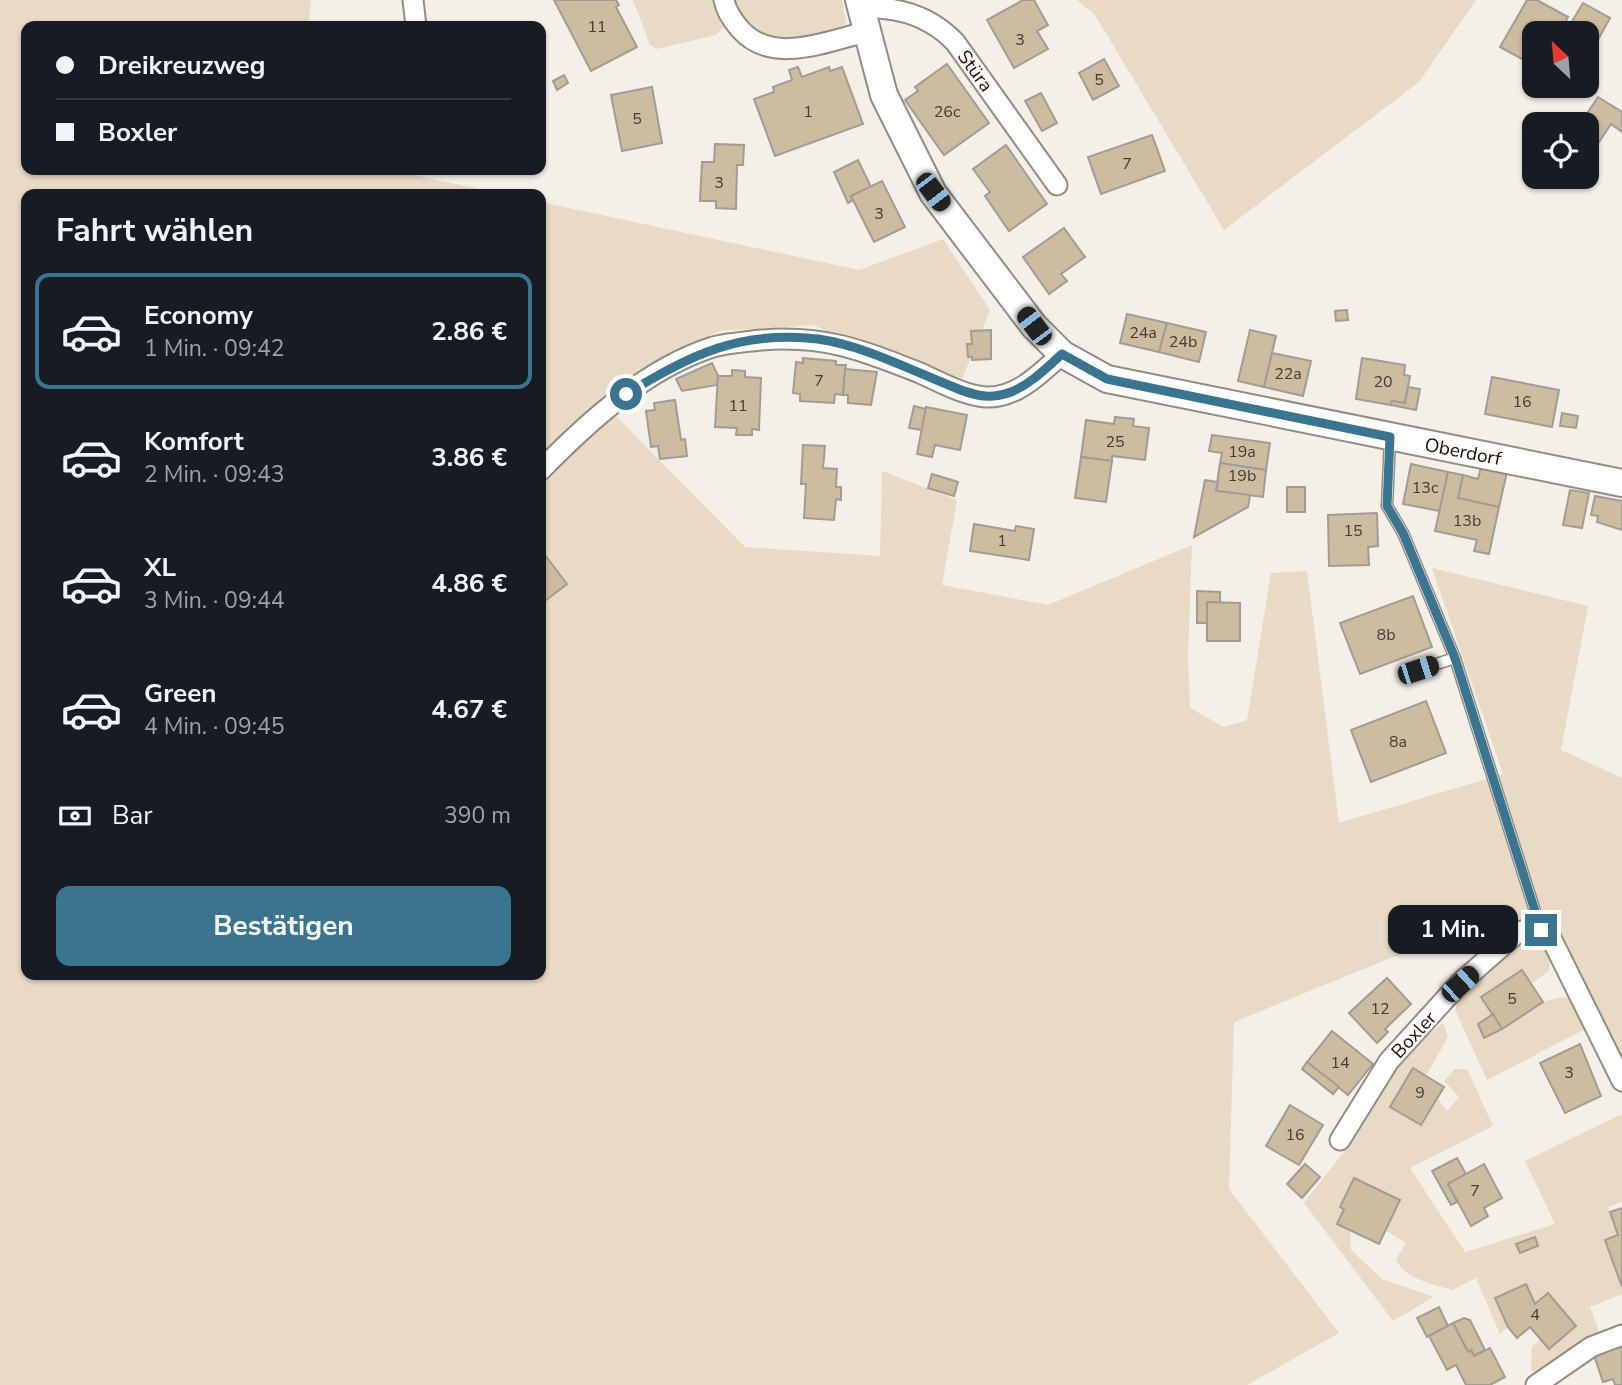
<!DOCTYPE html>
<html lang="de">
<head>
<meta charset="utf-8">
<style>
  body { margin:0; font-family:"Nunito Sans",sans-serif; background:#20242c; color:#f1f3f6; height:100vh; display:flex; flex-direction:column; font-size:26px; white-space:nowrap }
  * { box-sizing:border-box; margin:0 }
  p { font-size:23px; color:#9ea1a6 }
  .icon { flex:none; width:38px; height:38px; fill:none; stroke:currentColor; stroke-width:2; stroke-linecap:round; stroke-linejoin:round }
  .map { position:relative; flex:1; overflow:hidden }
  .details { position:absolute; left:21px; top:189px; width:525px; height:791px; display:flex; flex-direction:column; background:#171b24; border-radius:14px; box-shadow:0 2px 5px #0004 }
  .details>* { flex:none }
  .top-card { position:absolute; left:21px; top:21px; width:525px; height:154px; border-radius:14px; box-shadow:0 2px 5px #0004; display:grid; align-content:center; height:154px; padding:0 35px; background:#171b24 }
  .needle { width:46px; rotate:334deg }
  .tools { position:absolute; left:1522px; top:21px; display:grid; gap:14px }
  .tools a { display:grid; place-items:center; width:77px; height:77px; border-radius:14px; background:#171b24; box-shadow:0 2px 5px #0004; font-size:35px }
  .end { position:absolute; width:32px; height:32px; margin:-16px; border:9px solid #3b748e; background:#fff; box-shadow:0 0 0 4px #fff }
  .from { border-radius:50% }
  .bubble { position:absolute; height:49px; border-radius:14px; background:#171b24; box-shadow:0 2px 5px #0004; font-size:23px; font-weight:700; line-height:49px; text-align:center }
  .car { position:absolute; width:21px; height:42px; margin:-21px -10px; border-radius:9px; box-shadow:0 0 5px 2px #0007; background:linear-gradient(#222 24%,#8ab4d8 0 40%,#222 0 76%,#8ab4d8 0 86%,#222 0) }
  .top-card b { display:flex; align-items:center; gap:24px; height:66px; font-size:26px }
  .top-card b+b { border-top:2px solid #363941 }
  .top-card i { width:18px; height:18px; background:#f1f3f6 }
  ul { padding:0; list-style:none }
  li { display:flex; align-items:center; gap:21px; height:116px; margin:0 14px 10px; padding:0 21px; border:4px solid transparent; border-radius:14px }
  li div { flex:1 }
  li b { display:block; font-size:26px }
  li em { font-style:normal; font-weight:700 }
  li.on { border-color:#3b748e }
  li>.icon { width:63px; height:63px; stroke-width:1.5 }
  h2 { padding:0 35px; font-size:32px; line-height:84px }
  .pay { display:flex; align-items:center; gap:18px; height:77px; padding:0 35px; font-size:26px }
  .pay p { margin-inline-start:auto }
  .primary-button { display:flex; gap:14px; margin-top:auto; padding:14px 35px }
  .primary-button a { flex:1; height:80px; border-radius:14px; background:#3b748e; color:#fff; font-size:28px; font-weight:700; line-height:80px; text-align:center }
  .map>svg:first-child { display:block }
  .green { fill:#e8dac5 }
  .building { fill:#cdbca0; stroke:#a19c95; stroke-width:2 }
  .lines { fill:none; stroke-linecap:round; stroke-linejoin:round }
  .lane-casing { stroke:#918d85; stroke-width:13 }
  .street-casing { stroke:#918d85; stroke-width:23 }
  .secondary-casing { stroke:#918d85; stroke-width:30 }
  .lane { stroke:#fff; stroke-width:10 }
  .street { stroke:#fff; stroke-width:19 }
  .secondary { stroke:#fff; stroke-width:26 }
  .route { stroke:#3b748e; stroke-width:9 }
  .labels { text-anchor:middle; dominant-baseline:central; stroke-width:5; stroke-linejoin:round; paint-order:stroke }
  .number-label { font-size:16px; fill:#423c32 }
  .street-label { font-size:19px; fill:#13110e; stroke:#fffcf9 }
</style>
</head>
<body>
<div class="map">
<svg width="1622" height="1385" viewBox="0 0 1622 1385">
  <rect width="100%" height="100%" fill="#f4efe7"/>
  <!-- green -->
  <g class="green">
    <path d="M0 0H311L308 26H26V170H389L504 194H26V975H541V202L859 270 943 239 990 310 958 389 813 325 719 331 599 399 745 547 880 556 882 471 957 500 942 585 1048 605 1192 545 1188 654 1190 708 1224 727 1247 720 1271 573 1307 571 1339 823 1503 774 1432 568 1588 606 1561 750 1622 778V1066L1553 923 1538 915 1393 957 1234 1022 1229 1189 1339 1333 1247 1385H0Z"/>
    <path d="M633 0H714L724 26 716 35 657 49 650 45Z"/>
    <path d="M732 0H842L846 23 842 29C826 33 804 42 788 42 762 40 742 22 732 0Z"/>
    <path d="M1077 0H1476L1419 82 1224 230 1095 15Z"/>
    <path d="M1529 940 1539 941 1550 959 1549 971 1531 984 1521 970 1481 996 1493 1014 1484 1038C1512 1026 1539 993 1571 998L1587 1028 1487 1080 1455 1010 1460 994 1520 942Z"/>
    <path d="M1443 1023 1448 1037 1426 1076 1413 1069 1390 1106 1421 1125 1438 1099 1447 1111 1459 1097 1444 1081 1455 1069H1467L1493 1126 1410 1168 1465 1252 1555 1224 1525 1161 1622 1114V1202L1608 1207 1618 1235 1606 1240 1622 1287V1294L1590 1307 1601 1336 1573 1348 1536 1373 1531 1370 1532 1347 1541 1339 1549 1348 1576 1326 1548 1293 1535 1304 1526 1284 1496 1298 1508 1327 1500 1334 1476 1278 1452 1290C1433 1284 1404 1279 1396 1259L1406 1243 1385 1230 1354 1178 1340 1207 1344 1209 1337 1223 1350 1230 1351 1250 1382 1279 1434 1297 1393 1321 1304 1203 1350 1144 1393 1063Z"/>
  </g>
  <!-- building -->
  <g class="building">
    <path d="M554 0H616L619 5 616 7 637 47 591 71Z"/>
    <path d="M1023 0H1034L1048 25 1037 31 1048 49 1014 68 987 20Z"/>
    <path d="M1527 0H1537L1568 17 1559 33H1535V66L1500 47Z"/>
    <path d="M1583 3 1610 18 1599 38 1571 23Z"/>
    <path d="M1104 59 1119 86 1093 100 1079 73Z"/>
    <path d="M947 64 989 123 944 155 905 100 918 91 915 87Z"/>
    <path d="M798 67 802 77 829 67 830 71 842 67 863 124 775 156 754 99 774 92 773 87 792 80 789 70Z"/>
    <path d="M564 75 568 83 557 90 553 81Z"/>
    <path d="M652 87 662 143 622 151 611 95Z"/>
    <path d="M1041 93 1057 123 1042 131 1025 101Z"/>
    <path d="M1598 97 1622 112V132L1611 124 1589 157 1587 124H1580Z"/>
    <path d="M1152 135 1165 171 1101 194 1088 157Z"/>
    <path d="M715 144 744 145 743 165H737L736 209 716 208V201H700L702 162H714Z"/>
    <path d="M1006 145 1047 204 1009 231 985 196 990 192 973 169Z"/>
    <path d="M858 160 871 187 851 196 853 200 848 203 834 172Z"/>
    <path d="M882 181 905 227 874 242 851 196Z"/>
    <path d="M1064 228 1085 257 1061 274 1067 281 1049 294 1023 257Z"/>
    <path d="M1347 310 1348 320 1336 321 1335 311Z"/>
    <path d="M1127 314 1167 323 1159 352 1120 343Z"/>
    <path d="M1167 323 1206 332 1199 362 1159 352Z"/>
    <path d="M991 330V359L972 360V357H968L967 344H972L971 331Z"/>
    <path d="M1250 330 1276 336 1264 387 1238 381Z"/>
    <path d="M1272 353 1311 361 1303 396 1264 387Z"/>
    <path d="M803 358 836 361V365H846L843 395 835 394 834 403 800 401V394L793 393 796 362 803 363Z"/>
    <path d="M1362 358 1405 365 1404 375 1410 376 1405 403 1392 401 1391 405 1356 399Z"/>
    <path d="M712 363 718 376 717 385 682 391 676 379Z"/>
    <path d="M845 369 877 372 871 405 848 403V395H843Z"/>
    <path d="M732 370 745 371V377L761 378 759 430 752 429V435H736L737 428 715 427 718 376H732Z"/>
    <path d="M1492 377 1559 390 1552 427 1485 414Z"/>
    <path d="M1408 387 1420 389 1416 410 1391 405 1392 401 1405 403Z"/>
    <path d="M675 400 681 440 685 439 687 456 660 459 658 446 651 447 646 411 655 410 654 403Z"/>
    <path d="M914 406 926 409 922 430 909 428Z"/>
    <path d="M926 407 967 415 960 450 935 445 932 457 917 454Z"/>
    <path d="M1562 413 1578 416 1576 428 1560 426Z"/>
    <path d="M1115 417 1134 419 1133 426 1149 428 1145 460 1112 456V461L1081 457 1086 420 1114 424Z"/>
    <path d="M1212 435 1270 443 1266 470 1220 463 1222 453 1209 451Z"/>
    <path d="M803 445 825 446 823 468 837 469 836 487H841V500L836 499 834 520 804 518 806 484H801Z"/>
    <path d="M1081 457 1112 461 1106 502 1075 498Z"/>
    <path d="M1220 463 1266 470 1263 497 1216 491Z"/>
    <path d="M1411 464 1448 472 1440 511 1403 504Z"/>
    <path d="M1481 467 1507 472 1499 507 1458 498 1463 475 1478 479Z"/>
    <path d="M1448 472 1463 475 1458 498 1499 507 1489 554 1474 551 1477 540 1435 531Z"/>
    <path d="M932 474 958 482 954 496 928 488Z"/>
    <path d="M1205 480 1218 482 1216 491 1250 495 1248 507 1194 537Z"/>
    <rect x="1287" y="487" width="18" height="25"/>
    <path d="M1570 490 1589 493 1582 528 1563 525Z"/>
    <path d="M1595 496 1622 501V530L1597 522 1598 516 1591 515Z"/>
    <path d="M1377 513 1378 546 1368 547 1369 565 1329 566 1328 515Z"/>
    <path d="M974 524 1015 531 1016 526 1034 529 1029 560 970 551Z"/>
    <path d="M542 551 567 584 541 604V552Z"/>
    <path d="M1197 591 1220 592V603L1207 602V623H1197Z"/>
    <path d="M1413 596 1432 647 1360 674 1340 623Z"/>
    <path d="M1207 602 1240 603V641H1207Z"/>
    <path d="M1426 701 1446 753 1371 782 1351 730Z"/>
    <path d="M1522 970 1543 1002 1502 1029 1481 997Z"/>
    <path d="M1387 978 1411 1004 1385 1029 1388 1032 1377 1043 1349 1013Z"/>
    <path d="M1493 1014 1502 1029 1484 1038 1478 1024Z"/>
    <path d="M1332 1031 1373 1064 1348 1095 1307 1062Z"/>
    <path d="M1580 1044 1601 1096 1565 1113 1540 1063Z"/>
    <path d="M1307 1062 1339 1087 1333 1094 1302 1069Z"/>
    <path d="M1413 1068 1444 1087 1421 1125 1390 1107Z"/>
    <path d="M1290 1105 1323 1125 1299 1165 1266 1146Z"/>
    <path d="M1457 1158 1466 1174 1448 1184 1457 1202 1451 1205 1432 1171Z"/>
    <path d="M1305 1164 1320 1177 1302 1198 1287 1184Z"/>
    <path d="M1484 1164 1502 1198 1484 1208 1488 1216 1471 1226 1448 1184Z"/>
    <path d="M1354 1178 1400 1200 1379 1244 1337 1224 1344 1209 1340 1207Z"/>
    <path d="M1622 1208V1287L1605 1240 1618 1235 1610 1212Z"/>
    <path d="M1535 1237 1538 1246 1520 1253 1516 1244Z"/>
    <path d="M1526 1284 1535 1304 1548 1293 1576 1326 1549 1349 1530 1327 1517 1338 1508 1327 1495 1298Z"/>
    <path d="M1439 1307 1448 1326 1427 1337 1417 1318Z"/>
    <path d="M1464 1318 1470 1320 1485 1350 1474 1356 1471 1350 1468 1352 1453 1323Z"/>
    <path d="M1453 1323 1468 1352 1471 1350 1474 1356 1490 1348 1505 1377 1490 1385H1466L1456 1365 1447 1370 1429 1336Z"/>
    <path d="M1622 1343V1385H1615L1613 1379 1603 1382 1594 1355Z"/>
  </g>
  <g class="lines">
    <defs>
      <g id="lane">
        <path d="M1390 439 1387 506 1403 533 1455 658"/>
        <path d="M1418 670 1455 658 1541 930"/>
      </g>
      <g id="street">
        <path d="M413 0 416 26"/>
        <path d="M724 0C726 11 733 21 740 29 772 66 827 41 866 32"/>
        <path d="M860 8C897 6 929 15 955 42L1057 185"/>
        <path d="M541 470C589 421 647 368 713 347 728 343 745 342 761 340 825 335 862 350 920 373 940 382 963 395 985 397 1016 399 1041 373 1062 354"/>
        <path d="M1340 1140 1389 1061 1459 984 1518 932C1534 927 1540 929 1552 940L1622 1081"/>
        <path d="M1536 1385 1591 1347 1622 1335"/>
      </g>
      <path id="secondary" d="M859 0 884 95 933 193 1034 326 1062 354 1107 379 1622 483"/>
    </defs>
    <!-- lane casing -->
    <use href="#lane" class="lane-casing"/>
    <!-- street casing -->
    <use href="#street" class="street-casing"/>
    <!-- secondary casing -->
    <use href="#secondary" class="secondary-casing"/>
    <!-- lane -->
    <use href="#lane" class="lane"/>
    <!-- street -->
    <use href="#street" class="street"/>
    <!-- secondary -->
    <use href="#secondary" class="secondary"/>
  </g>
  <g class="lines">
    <!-- route -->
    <path class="route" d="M626 394C691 355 739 330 818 339 860 345 900 365 939 381 954 387 969 395 985 396 992 397 1004 395 1011 392 1031 384 1046 368 1062 354L1107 379 1390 437 1387 506 1403 533 1455 658 1541 930"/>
  </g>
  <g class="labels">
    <!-- number labels -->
    <g class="number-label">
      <text x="597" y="27">11</text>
      <text x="1020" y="40">3</text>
      <text x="1099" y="80">5</text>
      <text x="808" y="112">1</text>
      <text x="947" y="112">26c</text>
      <text x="637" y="119">5</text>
      <text x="1127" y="164">7</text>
      <text x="719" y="183">3</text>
      <text x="879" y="214">3</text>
      <text x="1143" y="333">24a</text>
      <text x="1183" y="342">24b</text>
      <text x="1288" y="374">22a</text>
      <text x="819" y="381">7</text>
      <text x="1383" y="382">20</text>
      <text x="1522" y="402">16</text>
      <text x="738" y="406">11</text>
      <text x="1115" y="442">25</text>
      <text x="1242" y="452">19a</text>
      <text x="1242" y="476">19b</text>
      <text x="1425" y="488">13c</text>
      <text x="1467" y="521">13b</text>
      <text x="1353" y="531">15</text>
      <text x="1002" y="541">1</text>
      <text x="1386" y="635">8b</text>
      <text x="1398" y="742">8a</text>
      <text x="1512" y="999">5</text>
      <text x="1380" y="1009">12</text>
      <text x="1340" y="1063">14</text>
      <text x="1569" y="1073">3</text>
      <text x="1420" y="1093">9</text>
      <text x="1295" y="1135">16</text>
      <text x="1475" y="1191">7</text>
      <text x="1535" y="1315">4</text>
    </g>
    <!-- street labels -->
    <g class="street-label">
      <text transform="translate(975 71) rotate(54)">Stüra</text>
      <text transform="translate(1463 452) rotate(11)">Oberdorf</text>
      <text transform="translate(1414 1035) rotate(-47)">Boxler</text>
    </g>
  </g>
</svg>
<div class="tools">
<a><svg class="needle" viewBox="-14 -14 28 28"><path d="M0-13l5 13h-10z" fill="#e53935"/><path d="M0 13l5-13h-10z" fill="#9ea1a6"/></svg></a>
<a><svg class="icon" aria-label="locate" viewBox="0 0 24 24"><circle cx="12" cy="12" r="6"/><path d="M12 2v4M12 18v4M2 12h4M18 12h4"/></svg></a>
</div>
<i class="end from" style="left:626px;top:394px"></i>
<i class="end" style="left:1541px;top:930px"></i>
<div class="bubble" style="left:1388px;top:905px;width:130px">1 Min.</div>
<i class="car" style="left:933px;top:192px;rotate:143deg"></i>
<i class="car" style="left:1034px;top:326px;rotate:323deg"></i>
<i class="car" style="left:1418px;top:670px;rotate:72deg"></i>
<i class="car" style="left:1460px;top:984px;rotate:48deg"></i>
<div class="top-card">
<b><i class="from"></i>Dreikreuzweg</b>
<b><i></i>Boxler</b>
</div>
<section class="details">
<h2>Fahrt wählen</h2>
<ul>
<li class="on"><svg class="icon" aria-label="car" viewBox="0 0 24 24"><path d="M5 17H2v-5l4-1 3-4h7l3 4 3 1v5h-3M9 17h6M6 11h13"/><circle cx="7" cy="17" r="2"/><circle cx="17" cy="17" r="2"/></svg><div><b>Economy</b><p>1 Min. · 09:42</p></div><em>2.86 €</em></li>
<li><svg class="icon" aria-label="car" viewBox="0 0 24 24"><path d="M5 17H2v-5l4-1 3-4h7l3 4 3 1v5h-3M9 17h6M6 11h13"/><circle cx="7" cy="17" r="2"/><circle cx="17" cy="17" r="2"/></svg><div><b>Komfort</b><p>2 Min. · 09:43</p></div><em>3.86 €</em></li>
<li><svg class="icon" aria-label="car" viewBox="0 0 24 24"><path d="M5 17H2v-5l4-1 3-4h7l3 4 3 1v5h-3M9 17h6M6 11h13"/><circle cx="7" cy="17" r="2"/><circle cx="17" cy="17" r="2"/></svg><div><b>XL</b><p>3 Min. · 09:44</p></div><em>4.86 €</em></li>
<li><svg class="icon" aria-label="car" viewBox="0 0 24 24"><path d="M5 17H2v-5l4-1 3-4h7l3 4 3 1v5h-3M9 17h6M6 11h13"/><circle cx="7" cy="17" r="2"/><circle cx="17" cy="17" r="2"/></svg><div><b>Green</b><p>4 Min. · 09:45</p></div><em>4.67 €</em></li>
</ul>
<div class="pay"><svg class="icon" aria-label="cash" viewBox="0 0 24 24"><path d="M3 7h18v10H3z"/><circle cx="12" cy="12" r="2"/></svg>Bar<p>390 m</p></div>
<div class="primary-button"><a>Bestätigen</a></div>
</section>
</div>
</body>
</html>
